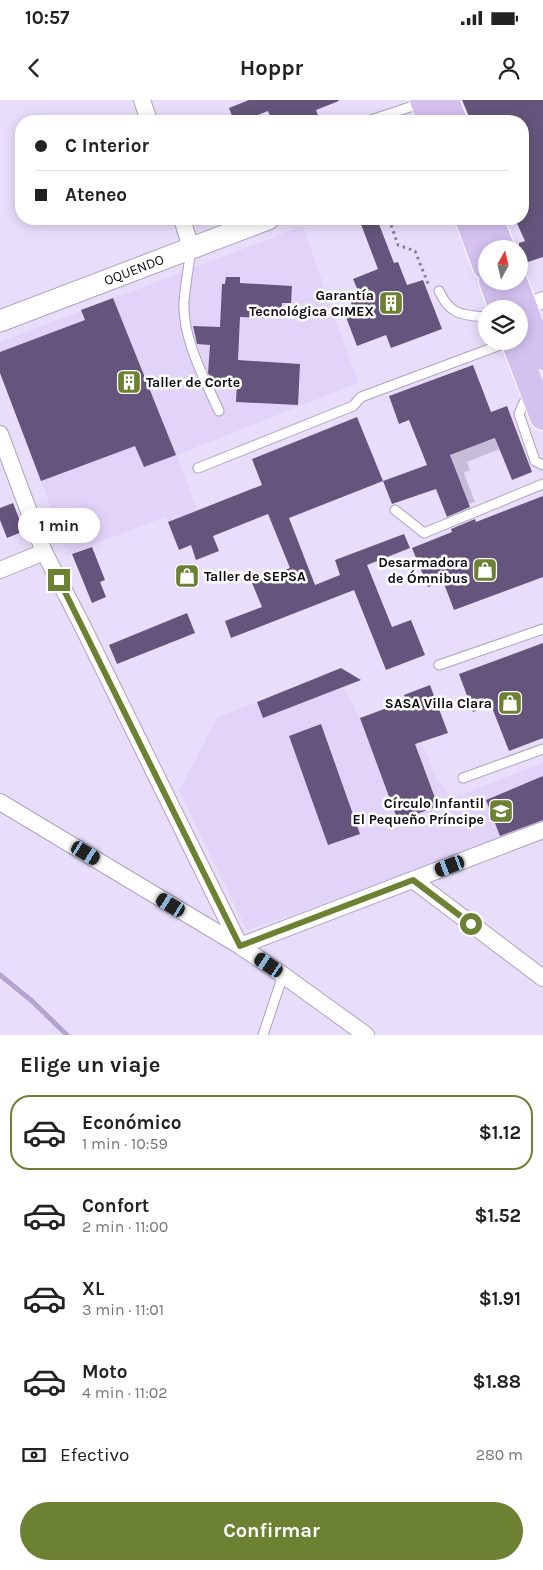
<!DOCTYPE html>
<html lang="es">
<head>
<meta charset="utf-8">
<style>
  body { margin:0; font-family:Karla,sans-serif; background:#f6f6f6; color:#222; height:100vh; display:flex; flex-direction:column; font-size:19px; white-space:nowrap }
  * { box-sizing:border-box; margin:0 }
  p { font-size:16px; color:#767676 }
  .icon { flex:none; width:28px; height:28px; fill:none; stroke:currentColor; stroke-width:2; stroke-linecap:round; stroke-linejoin:round }
  .map { position:relative; height:935px; overflow:hidden }
  .panel { display:flex; flex-direction:column; background:#fff; flex:1 }
  .panel>* { flex:none }
  .hud { position:absolute; left:15px; top:15px; width:514px; height:110px; border-radius:20px; box-shadow:0 2px 12px #0003; display:grid; align-content:center; height:110px; padding:0 20px; background:#fff }
  .needle { width:32px; rotate:8deg }
  .fabs { position:absolute; left:478px; top:140px; display:grid; gap:10px }
  .fabs a { display:grid; place-items:center; width:50px; height:50px; border-radius:50%; background:#fff; box-shadow:0 2px 12px #0003; font-size:25px }
  .end { position:absolute; width:22px; height:22px; margin:-11px; border:6px solid #6c8132; background:#fff; box-shadow:0 0 0 2px #fff }
  .from { border-radius:50% }
  .bubble { position:absolute; height:35px; border-radius:18px; background:#fff; box-shadow:0 2px 12px #0003; font-size:16px; font-weight:700; line-height:35px; text-align:center }
  .car { position:absolute; width:15px; height:30px; margin:-15px -8px; border-radius:6px; box-shadow:0 0 4px 1px #0007; background:linear-gradient(#222 24%,#8ab4d8 0 40%,#222 0 76%,#8ab4d8 0 86%,#222 0) }
  .hud b { display:flex; align-items:center; gap:18px; height:48px; font-size:19px }
  .hud b+b { border-top:1px solid #e0e0e0 }
  .hud i { width:12px; height:12px; background:#222 }
  ul { padding:0; list-style:none }
  li { display:flex; align-items:center; gap:15px; height:75px; margin:0 10px 8px; padding:0 10px; border:2px solid transparent; border-radius:20px }
  li div { flex:1 }
  li b { display:block; font-size:19px }
  li em { font-style:normal; font-weight:700 }
  li.active { border-color:#6c8132 }
  li>.icon { width:45px; height:45px; stroke-width:1.5 }
  h2 { padding:0 20px; font-size:22px; line-height:60px }
  .pay { display:flex; align-items:center; gap:12px; height:55px; padding:0 20px; font-size:19px }
  .pay p { margin-inline-start:auto }
  .primary-button { display:flex; gap:10px; margin-top:auto; padding:10px 20px }
  .primary-button a { flex:1; height:58px; border-radius:30px; background:#6c8132; color:#fff; font-size:20px; font-weight:700; line-height:58px; text-align:center }
  .status { display:flex; justify-content:space-between; align-items:center; height:35px; padding:0 25px; background:#fff; direction:ltr }
  .status svg { height:14px; fill:currentColor }
  header { display:flex; justify-content:space-between; align-items:center; height:65px; padding:0 20px; background:#fff; font-size:22px; font-weight:700 }
  .map>svg:first-child { display:block }
  .built { fill:#e2d4f9 }
  .green { fill:#c8bdd9 }
  .lines { fill:none; stroke-linecap:round; stroke-linejoin:round }
  .stream { stroke:#b4a3cf; stroke-width:5 }
  .building { fill:#65557c }
  .service-casing { stroke:#aca2be; stroke-width:11 }
  .minor-casing { stroke:#aca2be; stroke-width:18 }
  .tertiary-casing { stroke:#aca2be; stroke-width:23 }
  .primary-casing { stroke:#fff; stroke-width:28 }
  .path { stroke:#847d91; stroke-width:3; stroke-dasharray:2.5 4; stroke-linecap:butt }
  .service { stroke:#fff; stroke-width:9 }
  .minor { stroke:#fff; stroke-width:16 }
  .tertiary { stroke:#fff; stroke-width:21 }
  .primary { stroke:#d4c1f0; stroke-width:26 }
  .route { stroke:#6c8132; stroke-width:6 }
  .labels { text-anchor:middle; dominant-baseline:central; stroke-width:5; stroke-linejoin:round; paint-order:stroke }
  .street-label { font-size:14px; fill:#0e0a13; stroke:#fff }
  .poi-label { font-size:14px; font-weight:bold; fill:#0e0a13; stroke:#fff; text-anchor:end }
</style>
</head>
<body>
<div class="status"><b>10:57</b><svg viewBox="0 0 49 12"><path d="M0 12V9h3v3zM5 12V6h3v6zM10 12V3h3v9zM15 12V0h3v12zM26 1h20v11H26zM47 4h2v5h-2z"/></svg></div>
<header><svg class="icon" aria-label="back" viewBox="0 0 24 24"><path d="M15 5l-7 7 7 7"/></svg>Hoppr<svg class="icon" aria-label="person" viewBox="0 0 24 24"><circle cx="12" cy="8" r="4"/><path d="M4 21q1-7 8-7t8 7"/></svg></header>
<div class="map">
<svg width="543" height="935" viewBox="0 0 543 935">
  <rect width="100%" height="100%" fill="#e8defb"/>
  <!-- built -->
  <g class="built">
    <path d="M303 126 358 283 177 355 197 410 168 422 165 417 67 455 41 381 0 273V242Z"/>
    <path d="M344 587 360 618 406 601 436 678 452 698 543 663V725L476 751 247 830 179 691 217 617 257 602 263 618Z"/>
  </g>
  <!-- green -->
  <path class="green" d="M496 338 500 349 467 362 470 370 464 373 475 402 469 404 450 355Z"/>
  <g class="lines">
    <!-- stream -->
    <path class="stream" d="M0 875 32 901 67 935"/>
  </g>
  <!-- building -->
  <g class="building">
    <path d="M249 0H338L339 1 316 10 320 21H272L268 11 243 21H234L229 8Z"/>
    <path d="M462 0H543V157L519 165V143L525 141 515 119H522V21H471Z"/>
    <path d="M359 119H377L394 163 398 162 407 185 423 180 442 229 391 248 386 235 357 246 344 212 353 208 349 197 359 193 353 179 378 169Z"/>
    <path d="M226 177H240V183L292 186 291 203H282L281 218 240 217 238 260 300 264 298 305 236 302 237 283 213 282 208 273 210 245 197 244 193 226 220 227 222 184H225Z"/>
    <path d="M113 198 176 355 144 367 135 346 41 381 0 273V252L85 220 81 210Z"/>
    <path d="M473 265 491 312 507 306 532 372 512 380 495 338 450 355 470 407 447 417 436 389 392 404 383 381 427 365 409 320 399 324 389 296Z"/>
    <path d="M357 317 383 381 289 418 315 485 340 475 335 460 404 434 410 448 367 465 392 527 411 520 425 555 386 570 354 490 231 538 225 521 262 507 252 483 290 468 268 414 213 436 219 451 196 460 191 445 179 450 168 422 262 385 252 359Z"/>
    <path d="M543 396V477L454 510 443 481 428 487 412 448 452 432 451 429 475 419 476 422Z"/>
    <path d="M13 403 24 431 7 438 0 420V408Z"/>
    <path d="M92 447 105 480 100 482 106 497 92 503 72 454Z"/>
    <path d="M187 513 195 533 117 564 109 545Z"/>
    <path d="M543 543V638L509 651 491 605 473 612 459 574Z"/>
    <path d="M341 568 361 580 263 618 257 602Z"/>
    <path d="M430 585 448 633 415 644 438 706 398 721 360 618 406 601 404 595Z"/>
    <path d="M321 624 360 734 328 745 289 636Z"/>
    <path d="M543 676V720L500 736 486 700Z"/>
  </g>
  <g class="lines">
    <defs>
      <g id="service">
        <path d="M368 21 422 3"/>
        <path d="M191 149C189 166 185 185 184 202 182 238 205 280 219 311"/>
        <path d="M439 191C450 215 462 215 486 217"/>
        <path d="M528 293 519 314 535 361 543 365"/>
        <path d="M198 368 353 306 361 297 511 241"/>
        <path d="M395 410 424 433 543 384"/>
        <path d="M439 565 543 529"/>
        <path d="M463 678 543 649"/>
        <path d="M263 935 283 875"/>
      </g>
      <g id="minor">
        <path d="M142 0 149 21"/>
        <path d="M182 119 191 148"/>
        <path d="M519 210 543 200"/>
        <path d="M0 334 44 452 81 523 240 846 543 730"/>
        <path d="M0 470 44 452"/>
        <path d="M0 702 240 846 283 875 366 935"/>
        <path d="M413 780 543 878"/>
      </g>
      <path id="tertiary" d="M0 221 268 119"/>
      <g id="primary">
        <path d="M423 0 431 21"/>
        <path d="M446 0 454 21"/>
        <path d="M468 119 486 167"/>
        <path d="M490 119 502 149"/>
        <path d="M492 181 502 209"/>
        <path d="M514 181 543 257"/>
        <path d="M514 241 543 317"/>
      </g>
    </defs>
    <!-- service casing -->
    <use href="#service" class="service-casing"/>
    <!-- minor casing -->
    <use href="#minor" class="minor-casing"/>
    <!-- tertiary casing -->
    <use href="#tertiary" class="tertiary-casing"/>
    <!-- primary casing -->
    <use href="#primary" class="primary-casing"/>
    <!-- path -->
    <path class="path" d="M389 119 398 145 415 151 429 186"/>
    <!-- service -->
    <use href="#service" class="service"/>
    <!-- minor -->
    <use href="#minor" class="minor"/>
    <!-- tertiary -->
    <use href="#tertiary" class="tertiary"/>
    <!-- primary -->
    <use href="#primary" class="primary"/>
  </g>
  <g class="lines">
    <!-- route -->
    <path class="route" d="M59 480 240 846 413 780 471 824"/>
  </g>
  <!-- icons -->
  <defs>
    <symbol id="building-square" viewBox="-11 -11 22 22"><rect x="-9" y="-9" width="18" height="18" rx="4" fill="#6c8132" stroke="#fff"/><path d="M-4-6H4V6H1V3H-1V6H-4ZM-2.5-4.3h1.7v1.8h-1.7ZM.8-4.3h1.7v1.8H.8ZM-2.5-1h1.7V.8h-1.7ZM.8-1h1.7V.8H.8Z" fill="#fff"/></symbol>
    <symbol id="shop-square" viewBox="-11 -11 22 22"><rect x="-9" y="-9" width="18" height="18" rx="4" fill="#6c8132" stroke="#fff"/><path d="M-5-2.5h2.3a2.7 3.5 0 0 1 5.4 0H5L5.5 6h-11ZM-1.5-2.5h3a1.5 2.3 0 0 0-3 0Z" fill="#fff"/></symbol>
    <symbol id="school-square" viewBox="-11 -11 22 22"><rect x="-9" y="-9" width="18" height="18" rx="4" fill="#6c8132" stroke="#fff"/><path d="M0-5L7-2L0 1L-7-2ZM-4 1L0 2.5L4 1V4Q0 6-4 4Z" fill="#fff"/></symbol>
  </defs>
  <g fill-rule="evenodd">
    <use href="#building-square" x="377" y="189" width="28" height="28"/>
    <use href="#building-square" x="115" y="268" width="28" height="28"/>
    <use href="#shop-square" x="471" y="456" width="28" height="28"/>
    <use href="#shop-square" x="173" y="462" width="28" height="28"/>
    <use href="#shop-square" x="496" y="589" width="28" height="28"/>
    <use href="#school-square" x="487" y="697" width="28" height="28"/>
  </g>
  <g class="labels">
    <!-- street labels -->
    <g class="street-label">
      <text transform="translate(134 170) rotate(-21)">OQUENDO</text>
    </g>
    <!-- poi labels -->
    <g class="poi-label">
      <text x="374" y="195">Garantía<tspan x="374" dy="16">Tecnológica CIMEX</tspan></text>
      <text x="146" y="282" text-anchor="start">Taller de Corte</text>
      <text x="468" y="462">Desarmadora<tspan x="468" dy="16">de Ómnibus</tspan></text>
      <text x="204" y="476" text-anchor="start">Taller de SEPSA</text>
      <text x="492" y="603">SASA Villa Clara</text>
      <text x="484" y="703">Círculo Infantil<tspan x="484" dy="16">El Pequeño Príncipe</tspan></text>
    </g>
  </g>
</svg>
<div class="fabs">
<a><svg class="needle" viewBox="-14 -14 28 28"><path d="M0-13l5 13h-10z" fill="#e53935"/><path d="M0 13l5-13h-10z" fill="#767676"/></svg></a>
<a><svg class="icon" aria-label="layers" viewBox="0 0 24 24"><path d="M12 4l9 5-9 5-9-5zM3 14l9 5 9-5"/></svg></a>
</div>
<i class="end from" style="left:471px;top:824px"></i>
<i class="end" style="left:59px;top:480px"></i>
<div class="bubble" style="left:18px;top:408px;width:82px">1 min</div>
<i class="car" style="left:86px;top:753px;rotate:121deg"></i>
<i class="car" style="left:450px;top:766px;rotate:249deg"></i>
<i class="car" style="left:171px;top:805px;rotate:301deg"></i>
<i class="car" style="left:269px;top:865px;rotate:304deg"></i>
<div class="hud">
<b><i class="from"></i>C Interior</b>
<b><i></i>Ateneo</b>
</div>
</div>
<section class="panel">
<h2>Elige un viaje</h2>
<ul>
<li class="active"><svg class="icon" aria-label="car" viewBox="0 0 24 24"><path d="M5 17H2v-5l4-1 3-4h7l3 4 3 1v5h-3M9 17h6M6 11h13"/><circle cx="7" cy="17" r="2"/><circle cx="17" cy="17" r="2"/></svg><div><b>Económico</b><p>1 min · 10:59</p></div><em>$1.12</em></li>
<li><svg class="icon" aria-label="car" viewBox="0 0 24 24"><path d="M5 17H2v-5l4-1 3-4h7l3 4 3 1v5h-3M9 17h6M6 11h13"/><circle cx="7" cy="17" r="2"/><circle cx="17" cy="17" r="2"/></svg><div><b>Confort</b><p>2 min · 11:00</p></div><em>$1.52</em></li>
<li><svg class="icon" aria-label="car" viewBox="0 0 24 24"><path d="M5 17H2v-5l4-1 3-4h7l3 4 3 1v5h-3M9 17h6M6 11h13"/><circle cx="7" cy="17" r="2"/><circle cx="17" cy="17" r="2"/></svg><div><b>XL</b><p>3 min · 11:01</p></div><em>$1.91</em></li>
<li><svg class="icon" aria-label="car" viewBox="0 0 24 24"><path d="M5 17H2v-5l4-1 3-4h7l3 4 3 1v5h-3M9 17h6M6 11h13"/><circle cx="7" cy="17" r="2"/><circle cx="17" cy="17" r="2"/></svg><div><b>Moto</b><p>4 min · 11:02</p></div><em>$1.88</em></li>
</ul>
<div class="pay"><svg class="icon" aria-label="cash" viewBox="0 0 24 24"><path d="M3 7h18v10H3z"/><circle cx="12" cy="12" r="2"/></svg>Efectivo<p>280 m</p></div>
<div class="primary-button"><a>Confirmar</a></div>
</section>
</body>
</html>
